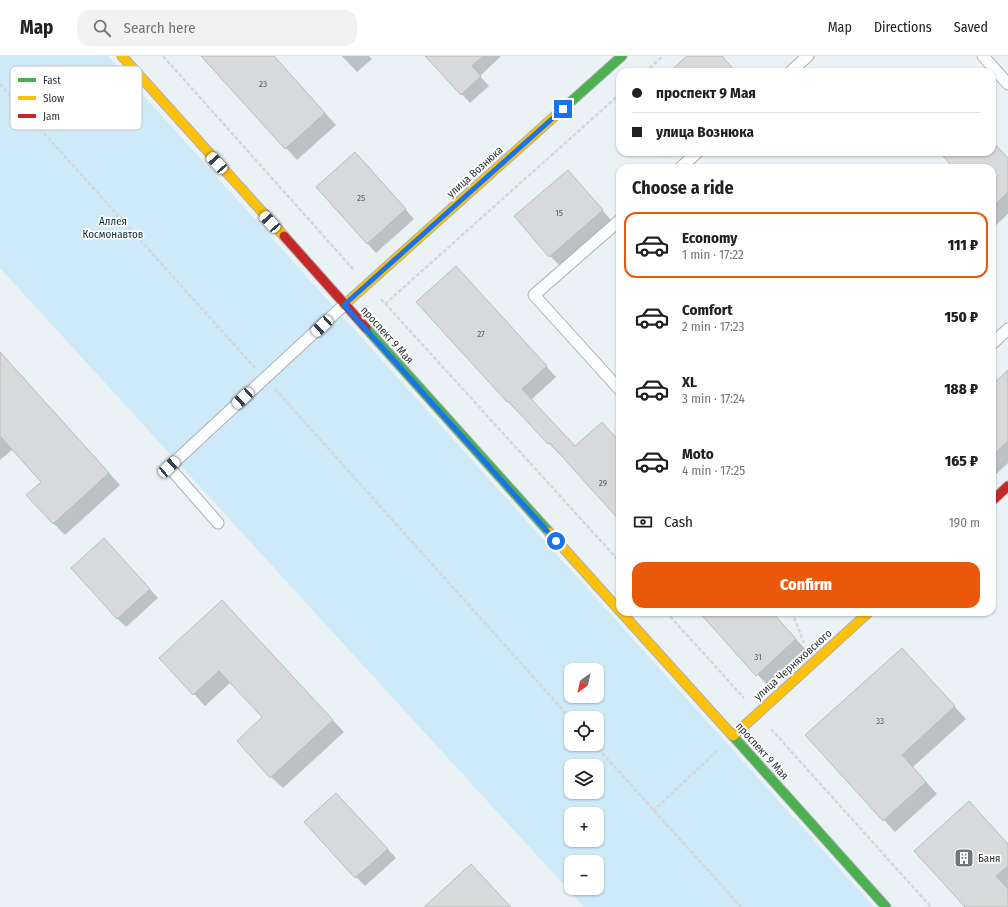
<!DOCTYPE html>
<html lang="en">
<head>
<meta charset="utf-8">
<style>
  body { margin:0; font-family:"Fira Sans Condensed",sans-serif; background:#f2f2f2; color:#202124; height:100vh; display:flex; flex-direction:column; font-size:15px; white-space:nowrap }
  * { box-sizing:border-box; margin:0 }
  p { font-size:13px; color:#757577 }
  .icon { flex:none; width:22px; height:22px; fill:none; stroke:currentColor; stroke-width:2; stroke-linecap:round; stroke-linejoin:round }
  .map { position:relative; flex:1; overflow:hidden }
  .panel { position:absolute; left:616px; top:108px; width:380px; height:452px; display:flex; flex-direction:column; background:#fff; border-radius:12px; box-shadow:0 1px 3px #0004 }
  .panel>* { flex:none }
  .hud { position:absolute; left:616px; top:12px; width:380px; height:88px; border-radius:12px; box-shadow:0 1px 3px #0004; display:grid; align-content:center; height:88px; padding:0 16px; background:#fff }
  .needle { width:26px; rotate:213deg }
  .fabs { position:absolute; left:564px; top:607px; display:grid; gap:8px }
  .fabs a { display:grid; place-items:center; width:40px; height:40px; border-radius:8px; background:#fff; box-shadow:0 1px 3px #0004; font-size:20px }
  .end { position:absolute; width:18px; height:18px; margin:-9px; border:5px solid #1a73e8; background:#fff; box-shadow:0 0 0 2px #fff }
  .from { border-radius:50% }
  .car { position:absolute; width:12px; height:24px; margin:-12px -6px; border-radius:5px; box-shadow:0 0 3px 1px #0007; background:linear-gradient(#fff 24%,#345 0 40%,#fff 0 76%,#345 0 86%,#fff 0) }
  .hud b { display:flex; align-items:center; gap:14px; height:38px; font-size:15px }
  .hud b+b { border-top:1px solid #e0e0e0 }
  .hud i { width:10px; height:10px; background:#202124 }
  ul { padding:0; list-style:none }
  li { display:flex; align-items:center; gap:12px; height:66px; margin:0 8px 6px; padding:0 8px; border:2px solid transparent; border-radius:12px }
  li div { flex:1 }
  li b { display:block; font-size:15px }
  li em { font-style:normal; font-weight:800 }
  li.selected { border-color:#ea580c }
  li>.icon { width:36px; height:36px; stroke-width:1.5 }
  h2 { padding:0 16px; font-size:18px; line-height:48px }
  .pay { display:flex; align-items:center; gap:10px; height:44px; padding:0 16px; font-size:15px }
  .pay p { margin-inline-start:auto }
  .primary-button { display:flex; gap:8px; margin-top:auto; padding:8px 16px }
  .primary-button a { flex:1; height:46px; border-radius:12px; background:#ea580c; color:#fff; font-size:16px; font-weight:800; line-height:46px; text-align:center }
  header { display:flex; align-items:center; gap:24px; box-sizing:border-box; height:56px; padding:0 20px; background:#fff; border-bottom:1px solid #e0e0e0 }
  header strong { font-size:19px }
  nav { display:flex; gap:22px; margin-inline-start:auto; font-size:14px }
  .search { width:280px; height:36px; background:#f2f2f2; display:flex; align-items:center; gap:10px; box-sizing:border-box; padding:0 14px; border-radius:12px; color:#757577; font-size:15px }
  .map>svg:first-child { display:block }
  .green { fill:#ceeaf8; fill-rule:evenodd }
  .shadow { fill:#0003 }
  .building { fill:#d8d9da; stroke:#bbbcbc }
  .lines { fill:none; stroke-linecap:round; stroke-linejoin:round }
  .lane-casing { stroke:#abb1b3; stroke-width:13 }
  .fast-casing { stroke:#abb1b3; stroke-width:11 }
  .slow-casing { stroke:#abb1b3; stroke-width:11 }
  .jam-casing { stroke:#abb1b3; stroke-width:11 }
  .path { stroke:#d5d7d7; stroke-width:2.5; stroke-dasharray:4 2; stroke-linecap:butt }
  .lane { stroke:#fcfdfe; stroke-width:11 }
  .fast { stroke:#4caf50; stroke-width:9 }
  .slow { stroke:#ffc107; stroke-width:9 }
  .jam { stroke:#c62828; stroke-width:9 }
  .route { stroke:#1a73e8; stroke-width:5 }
  .labels { text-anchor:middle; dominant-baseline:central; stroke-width:3.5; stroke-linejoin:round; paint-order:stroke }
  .number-label { font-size:9px; fill:#5a5e60 }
  .street-label { font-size:11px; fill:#2e3335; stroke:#fff }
  .park-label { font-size:11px; fill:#052e3d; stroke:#fff }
  .poi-label { font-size:11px; fill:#2e3335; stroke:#fff; text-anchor:start }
  .key { fill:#fff; stroke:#c0c2c2; stroke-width:1 }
  .key-label { font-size:11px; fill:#2e3335 }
</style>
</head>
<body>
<header>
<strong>Map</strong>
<div class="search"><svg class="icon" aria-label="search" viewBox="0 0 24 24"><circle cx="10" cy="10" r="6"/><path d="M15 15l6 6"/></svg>Search here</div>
<nav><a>Map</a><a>Directions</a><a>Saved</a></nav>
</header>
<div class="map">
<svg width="1008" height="851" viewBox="0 0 1008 851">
  <rect width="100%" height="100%" fill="#ebf2f5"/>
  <!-- green -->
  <path class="green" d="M0 0H108L874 851H584L0 212ZM571 614H597V640H571ZM571 662H597V688H571ZM571 710H597V736H571ZM571 758H597V784H571ZM571 806H597V832H571Z"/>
  <!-- shadow -->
  <g class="shadow">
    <path d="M202 0H274L336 69 297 104Z"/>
    <path d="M342 0H369L372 3 357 16Z"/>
    <path d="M426 0H501L480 20 489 30 470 47Z"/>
    <path d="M992 85 1008 103V158L992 173V112H955L940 96H992Z"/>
    <path d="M659 96H670L664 101Z"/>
    <path d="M364 106 414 163 376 197 317 132Z"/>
    <path d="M568 115 611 164 559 209 550 200Z"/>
    <path d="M467 222 556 321 531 344 575 391 620 386V463L561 397 559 398 519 355 518 356 507 345Z"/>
    <path d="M0 314 20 318 120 429 65 479 53 467 42 426 13 393 0 404Z"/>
    <path d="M1008 316V407L992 422V330Z"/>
    <path d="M113 493 158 542 126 571 117 562Z"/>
    <path d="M700 556H771L806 594 767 629Z"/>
    <path d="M233 557 344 676 283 732 271 721 263 661 231 626 205 650 194 638Z"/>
    <path d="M902 593 966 663 913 711 937 738 895 776 884 764Z"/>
    <path d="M345 747 396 802 365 830 356 821Z"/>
    <path d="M1008 788V851H966Z"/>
  </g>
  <!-- building -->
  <g class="building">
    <path d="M201 0H274L325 57 285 93Z"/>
    <path d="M425 0H483L472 10 481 20 461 39Z"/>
    <path d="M687 0H722L736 16H669Z"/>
    <path d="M992 85 1008 102V136L992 151V112H954L939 96H992Z"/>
    <path d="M355 96 406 153 367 188 316 131Z"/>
    <path d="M568 114 603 154 549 201 514 160Z"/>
    <path d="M456 210 547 310 522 333 575 390 602 366 620 386V465L550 387 548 388 508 345 507 346 416 246Z"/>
    <path d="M0 296 109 417 53 468 26 439 41 426 0 380Z"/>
    <path d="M1008 314V385L992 400V329Z"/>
    <path d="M104 482 150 533 117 563 71 512Z"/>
    <path d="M222 544 333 664 270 722 237 685 262 661 219 615 193 639 159 602Z"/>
    <path d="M699 556H772L796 583 756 620Z"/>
    <path d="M902 592 955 650 902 699 926 726 883 765 805 679Z"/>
    <path d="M336 737 388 793 355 822 304 766Z"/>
    <path d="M969 745 1008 788V810L996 820 1008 833V851H965L914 795Z"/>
    <path d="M471 808 511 851H424Z"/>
  </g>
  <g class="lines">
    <defs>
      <g id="lane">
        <path d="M983 0 1008 28"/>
        <path d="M790 16 808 0"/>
        <path d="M680 112 698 96"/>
        <path d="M620 164 534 239 620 334"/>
        <path d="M992 288 1008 273"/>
        <path d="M218 467 169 411 344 249"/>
      </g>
      <g id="fast">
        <path d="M556 59 622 0"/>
        <path d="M366 272 549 476"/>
        <path d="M732 679 886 851"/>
      </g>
      <g id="slow">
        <path d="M122 0 284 180"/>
        <path d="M344 249 556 59"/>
        <path d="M549 476 620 555"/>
        <path d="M621 556 732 679"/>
        <path d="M733 680 869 556"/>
      </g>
      <g id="jam">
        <path d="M284 180 366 272"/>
        <path d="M992 445 1008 430"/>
      </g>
    </defs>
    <!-- lane casing -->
    <use href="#lane" class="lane-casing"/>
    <!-- fast casing -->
    <use href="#fast" class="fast-casing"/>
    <!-- slow casing -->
    <use href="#slow" class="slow-casing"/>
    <!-- jam casing -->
    <use href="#jam" class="jam-casing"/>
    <!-- path -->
    <g class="path">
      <path d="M163 0 353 213"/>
      <path d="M645 16 663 0"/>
      <path d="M0 28 255 312"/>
      <path d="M381 243 620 506"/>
      <path d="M385 248 620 38"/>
      <path d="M275 333 571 663"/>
      <path d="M666 556 744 642"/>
      <path d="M792 556 804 587"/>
      <path d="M771 673 931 851"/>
      <path d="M594 688 741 851"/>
      <path d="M653 755 717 695"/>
    </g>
    <!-- lane -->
    <use href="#lane" class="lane"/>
    <!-- fast -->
    <use href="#fast" class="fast"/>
    <!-- slow -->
    <use href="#slow" class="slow"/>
    <!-- jam -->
    <use href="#jam" class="jam"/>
  </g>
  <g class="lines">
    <!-- route -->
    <path class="route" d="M556 485 344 249 563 53"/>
  </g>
  <!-- icons -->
  <defs>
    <symbol id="building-square" viewBox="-11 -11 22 22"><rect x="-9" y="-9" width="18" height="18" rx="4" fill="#707678" stroke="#fff"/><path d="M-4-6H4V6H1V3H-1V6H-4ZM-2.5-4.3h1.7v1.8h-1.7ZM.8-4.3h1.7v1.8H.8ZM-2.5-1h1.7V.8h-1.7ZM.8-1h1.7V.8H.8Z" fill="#fff"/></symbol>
  </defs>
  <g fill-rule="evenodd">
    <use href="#building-square" x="953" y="791" width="22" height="22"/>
  </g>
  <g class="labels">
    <!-- number labels -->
    <g class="number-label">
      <text x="263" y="28">23</text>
      <text x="361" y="142">25</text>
      <text x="559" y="157">15</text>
      <text x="481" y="278">27</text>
      <text x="603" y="427">29</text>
      <text x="758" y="601">31</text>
      <text x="880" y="665">33</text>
    </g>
    <!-- street labels -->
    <g class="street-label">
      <text transform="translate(475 116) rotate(-42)">улица Вознюка</text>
      <text transform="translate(387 279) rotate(48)">проспект 9 Мая</text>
      <text transform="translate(793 609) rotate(-42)">улица Черняховского</text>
      <text transform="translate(762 695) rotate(48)">проспект 9 Мая</text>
    </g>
    <!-- park labels -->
    <g class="park-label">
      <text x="113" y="165">Аллея<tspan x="113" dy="13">Космонавтов</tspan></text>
    </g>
    <!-- poi labels -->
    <g class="poi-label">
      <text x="978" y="802">Баня</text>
    </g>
  </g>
  <!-- legend -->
  <rect x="10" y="10" width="132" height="64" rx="6" class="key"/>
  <rect x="18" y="22" width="18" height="4" fill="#4caf50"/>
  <rect x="18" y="40" width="18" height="4" fill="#ffc107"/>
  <rect x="18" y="58" width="18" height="4" fill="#c62828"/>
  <g class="key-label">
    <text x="43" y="28">Fast</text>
    <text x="43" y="46">Slow</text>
    <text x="43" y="64">Jam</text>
  </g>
</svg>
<div class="fabs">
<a><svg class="needle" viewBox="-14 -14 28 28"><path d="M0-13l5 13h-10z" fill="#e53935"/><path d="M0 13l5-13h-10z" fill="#757577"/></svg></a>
<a><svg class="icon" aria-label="locate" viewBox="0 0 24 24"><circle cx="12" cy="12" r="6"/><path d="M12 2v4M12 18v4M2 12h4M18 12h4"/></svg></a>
<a><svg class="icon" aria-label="layers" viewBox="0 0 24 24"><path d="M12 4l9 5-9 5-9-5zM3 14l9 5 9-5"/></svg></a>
<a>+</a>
<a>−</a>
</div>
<i class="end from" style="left:556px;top:485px"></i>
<i class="end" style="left:563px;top:53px"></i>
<i class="car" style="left:217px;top:107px;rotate:318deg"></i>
<i class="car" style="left:270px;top:166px;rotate:318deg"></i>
<i class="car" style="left:322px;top:270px;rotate:227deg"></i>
<i class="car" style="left:243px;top:342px;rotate:227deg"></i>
<i class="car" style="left:169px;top:411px;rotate:48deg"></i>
<div class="hud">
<b><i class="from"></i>проспект 9 Мая</b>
<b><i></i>улица Вознюка</b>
</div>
<section class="panel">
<h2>Choose a ride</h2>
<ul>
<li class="selected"><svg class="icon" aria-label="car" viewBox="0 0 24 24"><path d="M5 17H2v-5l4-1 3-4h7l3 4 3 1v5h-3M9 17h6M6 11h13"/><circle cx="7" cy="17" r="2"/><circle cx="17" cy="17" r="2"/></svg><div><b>Economy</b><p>1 min · 17:22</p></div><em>111 ₽</em></li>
<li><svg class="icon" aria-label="car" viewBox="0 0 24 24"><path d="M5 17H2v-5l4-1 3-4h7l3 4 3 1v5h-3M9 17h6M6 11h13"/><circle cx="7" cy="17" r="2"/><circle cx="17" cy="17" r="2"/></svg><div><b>Comfort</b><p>2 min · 17:23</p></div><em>150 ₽</em></li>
<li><svg class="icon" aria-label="car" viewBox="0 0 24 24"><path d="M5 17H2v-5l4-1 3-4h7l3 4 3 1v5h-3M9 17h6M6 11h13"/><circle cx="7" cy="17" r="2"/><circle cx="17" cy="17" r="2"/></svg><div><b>XL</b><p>3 min · 17:24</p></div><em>188 ₽</em></li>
<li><svg class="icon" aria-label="car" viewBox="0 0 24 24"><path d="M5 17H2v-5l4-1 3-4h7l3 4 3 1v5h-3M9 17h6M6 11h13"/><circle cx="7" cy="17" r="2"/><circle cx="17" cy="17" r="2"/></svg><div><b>Moto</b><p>4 min · 17:25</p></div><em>165 ₽</em></li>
</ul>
<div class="pay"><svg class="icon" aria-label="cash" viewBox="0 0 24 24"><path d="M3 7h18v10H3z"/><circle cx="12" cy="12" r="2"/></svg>Cash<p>190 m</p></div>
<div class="primary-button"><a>Confirm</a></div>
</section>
</div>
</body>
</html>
